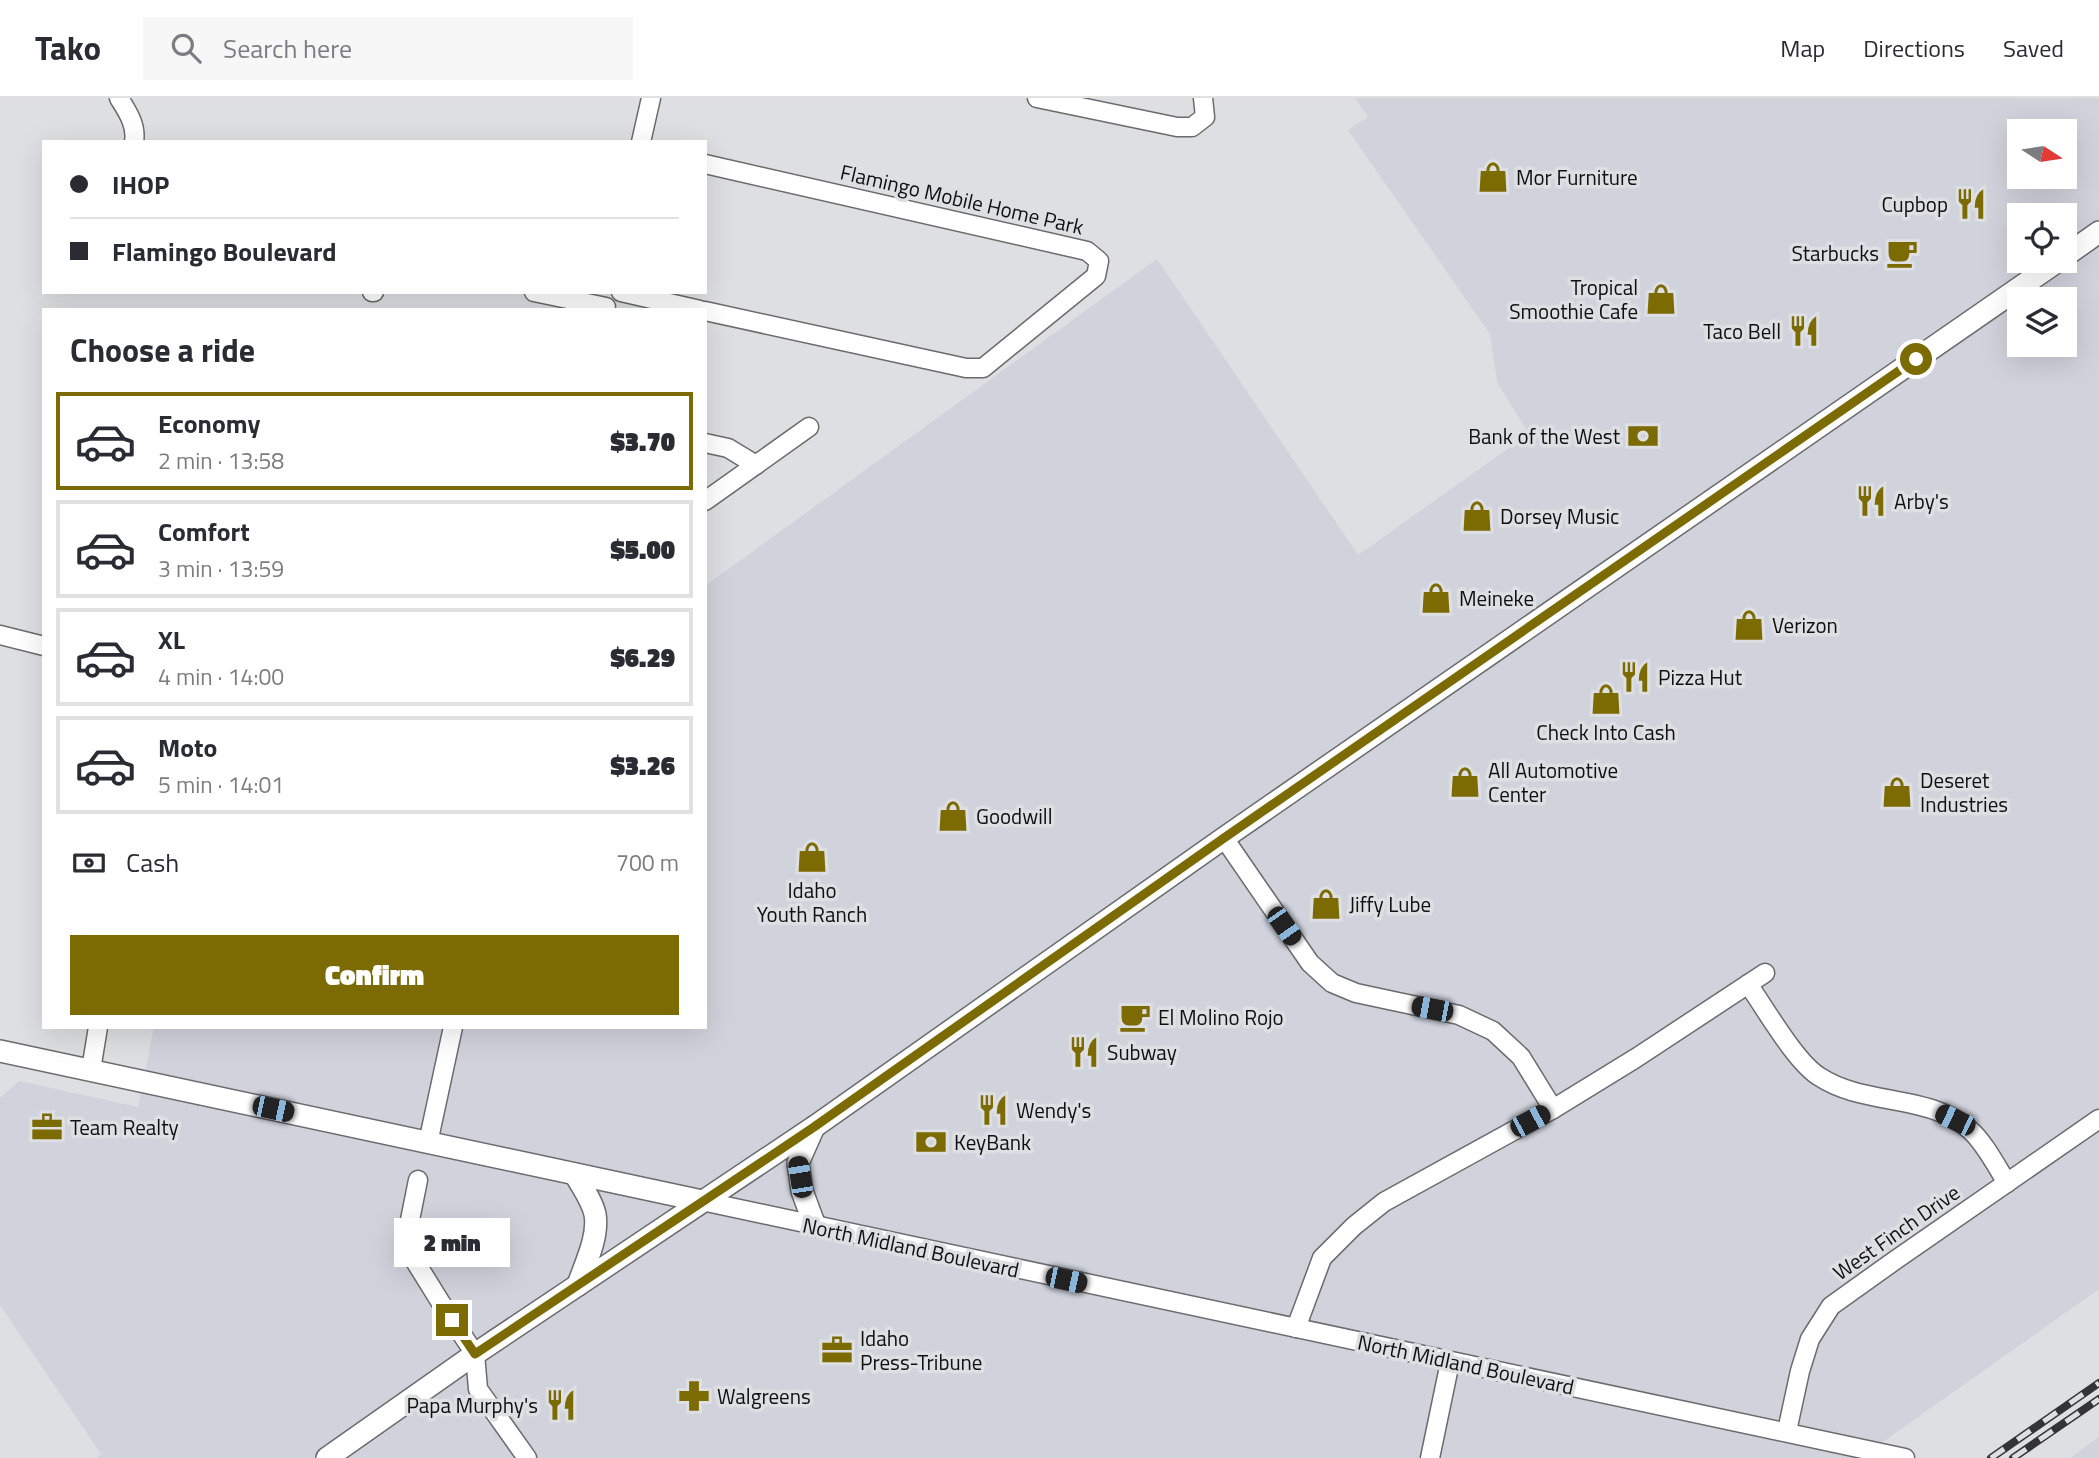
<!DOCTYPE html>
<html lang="en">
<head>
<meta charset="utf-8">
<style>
  body { margin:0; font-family:"Titillium Web",sans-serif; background:#f7f7f7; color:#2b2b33; height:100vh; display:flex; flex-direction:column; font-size:26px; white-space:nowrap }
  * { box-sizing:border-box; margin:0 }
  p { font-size:23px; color:#7c7c81 }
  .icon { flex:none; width:38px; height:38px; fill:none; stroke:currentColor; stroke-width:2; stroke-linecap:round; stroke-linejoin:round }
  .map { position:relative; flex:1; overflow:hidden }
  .details { position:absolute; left:42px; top:210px; width:665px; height:721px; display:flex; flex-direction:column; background:#fff; border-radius:0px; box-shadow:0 7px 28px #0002 }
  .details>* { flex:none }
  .banner { position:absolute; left:42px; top:42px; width:665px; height:154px; border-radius:0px; box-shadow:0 7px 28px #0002; display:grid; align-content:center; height:154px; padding:0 28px; background:#fff }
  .needle { width:46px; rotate:102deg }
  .fabs { position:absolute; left:2007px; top:21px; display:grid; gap:14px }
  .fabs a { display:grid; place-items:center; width:70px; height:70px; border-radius:0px; background:#fff; box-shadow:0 7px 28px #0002; font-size:35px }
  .end { position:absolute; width:32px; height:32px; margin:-16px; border:9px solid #7c6a02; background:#fff; box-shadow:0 0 0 4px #fff }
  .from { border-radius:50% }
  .bubble { position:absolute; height:49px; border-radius:0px; background:#fff; box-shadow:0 7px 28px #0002; font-size:23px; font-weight:800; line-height:49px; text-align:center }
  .car { position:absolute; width:21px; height:42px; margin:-21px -10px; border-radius:9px; box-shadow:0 0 5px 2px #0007; background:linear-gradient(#222 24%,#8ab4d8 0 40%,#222 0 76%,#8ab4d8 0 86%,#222 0) }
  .banner b { display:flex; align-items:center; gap:24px; height:66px; font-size:26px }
  .banner b+b { border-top:2px solid #e1e1e2 }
  .banner i { width:18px; height:18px; background:#2b2b33 }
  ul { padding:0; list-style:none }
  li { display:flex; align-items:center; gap:21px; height:98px; margin:0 14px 10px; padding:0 14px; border:4px solid #e1e1e2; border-radius:0px }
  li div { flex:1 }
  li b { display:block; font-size:26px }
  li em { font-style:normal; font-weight:800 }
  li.on { border-color:#7c6a02 }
  li>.icon { width:63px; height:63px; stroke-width:1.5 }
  h2 { padding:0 28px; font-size:32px; line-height:84px }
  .pay { display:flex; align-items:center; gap:18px; height:77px; padding:0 28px; font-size:26px }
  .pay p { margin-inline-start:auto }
  .cta { display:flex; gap:14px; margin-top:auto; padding:14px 28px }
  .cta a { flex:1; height:80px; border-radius:0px; background:#7c6a02; color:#fff; font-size:28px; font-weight:800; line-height:80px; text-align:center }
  header { display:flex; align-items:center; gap:42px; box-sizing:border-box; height:98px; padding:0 35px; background:#fff; border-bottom:2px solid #e1e1e2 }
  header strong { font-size:33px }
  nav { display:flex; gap:38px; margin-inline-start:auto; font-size:24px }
  .search { width:490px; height:63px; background:#f7f7f7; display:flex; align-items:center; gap:18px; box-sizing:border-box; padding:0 24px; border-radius:0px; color:#7c7c81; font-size:26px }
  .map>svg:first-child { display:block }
  .built { fill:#d0d2dc; fill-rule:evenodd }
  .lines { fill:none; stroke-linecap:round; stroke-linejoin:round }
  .minor-casing { stroke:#6b6b6e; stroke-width:21 }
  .major-casing { stroke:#6b6b6e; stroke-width:24 }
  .minor { stroke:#fff; stroke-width:18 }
  .major { stroke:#fff; stroke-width:21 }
  .rail-casing { stroke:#343436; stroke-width:8 }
  .rail { stroke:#dedfe2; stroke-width:5; stroke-dasharray:16; stroke-linecap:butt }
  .route { stroke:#7c6a02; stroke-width:9 }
  .labels { text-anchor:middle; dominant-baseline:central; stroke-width:7; stroke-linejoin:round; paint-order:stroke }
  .poi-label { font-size:21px; fill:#101011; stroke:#dedfe2; text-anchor:start }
  .street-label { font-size:21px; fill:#101011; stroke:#dedfe2 }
</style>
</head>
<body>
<header>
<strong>Tako</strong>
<div class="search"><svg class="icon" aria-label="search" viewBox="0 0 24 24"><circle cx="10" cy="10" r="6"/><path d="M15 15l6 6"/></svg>Search here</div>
<nav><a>Map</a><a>Directions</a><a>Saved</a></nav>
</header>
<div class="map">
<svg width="2099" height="1360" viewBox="0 0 2099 1360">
  <rect width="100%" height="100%" fill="#dedfe2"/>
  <!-- built -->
  <g class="built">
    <path d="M1355 0H2099V1191L1860 1360H96L101 1356 0 1207V1000L19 983 138 1009 154 929H705V488L1157 161 1358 457 1529 336 1497 284 1490 236 1348 32 1368 19ZM2020 33H2065V79H2020ZM2020 117H2065V163H2020ZM2020 201H2065V247H2020Z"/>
    <path d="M2099 1339V1360H2070Z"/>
  </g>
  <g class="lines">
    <defs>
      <g id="minor">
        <path d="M119 0C127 13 137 27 134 44"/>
        <path d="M1037 0 1177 29H1192L1205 19 1203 0"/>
        <path d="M641 44 651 0"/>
        <path d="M705 66 1087 153 1099 163 1096 178 983 270H966L705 213"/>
        <path d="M372 194H374"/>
        <path d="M534 194 606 209"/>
        <path d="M621 194 700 212"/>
        <path d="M705 345 728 350 756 367"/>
        <path d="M705 403 809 329"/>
        <path d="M0 537 44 548"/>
        <path d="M1224 740 1310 865 1332 885 1356 895 1459 917 1493 933 1521 959 1553 1011"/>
        <path d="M1748 886C1765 910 1796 965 1820 979 1864 1008 1931 996 1970 1032 1984 1044 1997 1069 2007 1085"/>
        <path d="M91 972 98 929"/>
        <path d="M428 1045 453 929"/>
        <path d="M418 1082 405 1147 441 1205 475 1256 478 1291 527 1360"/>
        <path d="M702 1103 1905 1360"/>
        <path d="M1296 1230 1322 1160 1354 1128 1384 1104 1553 1011 1636 960 1765 875"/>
        <path d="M1787 1333 1800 1273 1810 1241 1831 1208 1894 1163 2099 1021"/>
        <path d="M1430 1360 1450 1264"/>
      </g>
      <g id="major">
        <path d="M2065 158 2099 134"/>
        <path d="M0 953 702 1103"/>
        <path d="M814 1029 798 1065 802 1093 815 1128"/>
        <path d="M575 1076C582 1089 592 1102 595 1116 599 1139 585 1166 578 1187"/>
        <path d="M327 1360 475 1256 814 1029 1224 740 2058 163"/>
      </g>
    </defs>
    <!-- minor casing -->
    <use href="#minor" class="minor-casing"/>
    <!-- major casing -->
    <use href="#major" class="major-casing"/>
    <!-- minor -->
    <use href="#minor" class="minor"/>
    <!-- major -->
    <use href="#major" class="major"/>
    <defs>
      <g id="rail">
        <path d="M1991 1360 2099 1285"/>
        <path d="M2013 1360 2099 1301"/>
      </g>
    </defs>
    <!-- rail casing -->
    <use href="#rail" class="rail-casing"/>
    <!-- rail -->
    <use href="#rail" class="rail"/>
  </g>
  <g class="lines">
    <!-- route -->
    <path class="route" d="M452 1222 475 1256 814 1029 1224 740 1916 261"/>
  </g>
  <!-- icons -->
  <defs>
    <symbol id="shop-bare" viewBox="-9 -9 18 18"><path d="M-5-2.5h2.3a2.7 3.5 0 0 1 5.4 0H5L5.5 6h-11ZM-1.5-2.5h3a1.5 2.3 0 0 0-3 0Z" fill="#7c6a02" stroke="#dedfe2" stroke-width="2.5" paint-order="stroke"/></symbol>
    <symbol id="restaurant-bare" viewBox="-9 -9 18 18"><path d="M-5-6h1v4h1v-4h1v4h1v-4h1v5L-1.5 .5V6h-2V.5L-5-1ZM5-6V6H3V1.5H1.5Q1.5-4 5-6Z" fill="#7c6a02" stroke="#dedfe2" stroke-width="2.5" paint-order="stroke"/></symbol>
    <symbol id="cafe-bare" viewBox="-9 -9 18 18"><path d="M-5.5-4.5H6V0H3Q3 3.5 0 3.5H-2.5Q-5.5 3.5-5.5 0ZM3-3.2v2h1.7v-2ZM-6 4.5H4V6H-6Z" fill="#7c6a02" stroke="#dedfe2" stroke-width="2.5" paint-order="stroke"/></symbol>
    <symbol id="bank-bare" viewBox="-9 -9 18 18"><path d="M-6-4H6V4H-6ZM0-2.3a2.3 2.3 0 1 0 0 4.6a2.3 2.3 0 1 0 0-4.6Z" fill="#7c6a02" stroke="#dedfe2" stroke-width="2.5" paint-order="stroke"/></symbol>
    <symbol id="office-bare" viewBox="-9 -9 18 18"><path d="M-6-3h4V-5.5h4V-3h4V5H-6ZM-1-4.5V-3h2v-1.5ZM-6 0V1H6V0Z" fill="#7c6a02" stroke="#dedfe2" stroke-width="2.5" paint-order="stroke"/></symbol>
    <symbol id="pharmacy-bare" viewBox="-9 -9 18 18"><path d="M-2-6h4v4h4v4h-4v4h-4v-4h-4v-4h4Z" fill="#7c6a02" stroke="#dedfe2" stroke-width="2.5" paint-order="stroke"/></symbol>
  </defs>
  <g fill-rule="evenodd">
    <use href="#shop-bare" x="1471" y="57" width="44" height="44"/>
    <use href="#restaurant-bare" x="1949" y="84" width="44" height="44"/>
    <use href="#cafe-bare" x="1880" y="133" width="44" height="44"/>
    <use href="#shop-bare" x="1639" y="179" width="44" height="44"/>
    <use href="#restaurant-bare" x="1782" y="211" width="44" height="44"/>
    <use href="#bank-bare" x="1621" y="316" width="44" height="44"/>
    <use href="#restaurant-bare" x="1849" y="381" width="44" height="44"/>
    <use href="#shop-bare" x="1455" y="396" width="44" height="44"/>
    <use href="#shop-bare" x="1414" y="478" width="44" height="44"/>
    <use href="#shop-bare" x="1727" y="505" width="44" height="44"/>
    <use href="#restaurant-bare" x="1613" y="557" width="44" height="44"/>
    <use href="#shop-bare" x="1584" y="579" width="44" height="44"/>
    <use href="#shop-bare" x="1443" y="662" width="44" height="44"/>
    <use href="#shop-bare" x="1875" y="672" width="44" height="44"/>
    <use href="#shop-bare" x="931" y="696" width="44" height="44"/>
    <use href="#shop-bare" x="790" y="737" width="44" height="44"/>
    <use href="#shop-bare" x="1304" y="784" width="44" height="44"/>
    <use href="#cafe-bare" x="1113" y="897" width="44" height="44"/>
    <use href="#restaurant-bare" x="1062" y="932" width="44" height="44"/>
    <use href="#restaurant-bare" x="971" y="990" width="44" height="44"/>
    <use href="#office-bare" x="25" y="1007" width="44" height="44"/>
    <use href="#bank-bare" x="909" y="1022" width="44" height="44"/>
    <use href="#office-bare" x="815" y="1230" width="44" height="44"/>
    <use href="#pharmacy-bare" x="672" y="1276" width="44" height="44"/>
    <use href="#restaurant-bare" x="539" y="1285" width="44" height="44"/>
  </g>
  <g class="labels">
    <!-- poi labels -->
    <g class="poi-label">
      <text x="1516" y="79">Mor Furniture</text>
      <text x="1948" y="106" text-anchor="end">Cupbop</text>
      <text x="1879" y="155" text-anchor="end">Starbucks</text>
      <text x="1638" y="189" text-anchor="end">Tropical<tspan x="1638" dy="24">Smoothie Cafe</tspan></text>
      <text x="1781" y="233" text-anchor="end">Taco Bell</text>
      <text x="1620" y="338" text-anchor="end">Bank of the West</text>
      <text x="1894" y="403">Arby's</text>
      <text x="1500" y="418">Dorsey Music</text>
      <text x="1459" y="500">Meineke</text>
      <text x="1772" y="527">Verizon</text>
      <text x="1658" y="579">Pizza Hut</text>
      <text x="1606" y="634" text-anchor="middle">Check Into Cash</text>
      <text x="1488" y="672">All Automotive<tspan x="1488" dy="24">Center</tspan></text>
      <text x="1920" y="682">Deseret<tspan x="1920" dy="24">Industries</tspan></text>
      <text x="976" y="718">Goodwill</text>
      <text x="812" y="792" text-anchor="middle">Idaho<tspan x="812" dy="24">Youth Ranch</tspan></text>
      <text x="1349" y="806">Jiffy Lube</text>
      <text x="1158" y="919">El Molino Rojo</text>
      <text x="1107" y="954">Subway</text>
      <text x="1016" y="1012">Wendy's</text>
      <text x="70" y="1029">Team Realty</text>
      <text x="954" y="1044">KeyBank</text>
      <text x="860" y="1240">Idaho<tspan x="860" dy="24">Press-Tribune</tspan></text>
      <text x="717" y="1298">Walgreens</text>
      <text x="538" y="1307" text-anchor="end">Papa Murphy's</text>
    </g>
    <!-- street labels -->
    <g class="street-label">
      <text transform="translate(962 101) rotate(13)">Flamingo Mobile Home Park</text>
      <text transform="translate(1896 1134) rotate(-35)">West Finch Drive</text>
      <text transform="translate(911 1149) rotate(12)">North Midland Boulevard</text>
      <text transform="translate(1466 1266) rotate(12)">North Midland Boulevard</text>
    </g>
  </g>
</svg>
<div class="fabs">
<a><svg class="needle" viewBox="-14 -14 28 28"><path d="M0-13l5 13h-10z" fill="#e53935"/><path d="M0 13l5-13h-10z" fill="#7c7c81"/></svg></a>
<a><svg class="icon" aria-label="locate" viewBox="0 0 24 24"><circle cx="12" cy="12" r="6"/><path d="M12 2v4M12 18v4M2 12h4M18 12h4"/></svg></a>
<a><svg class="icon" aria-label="layers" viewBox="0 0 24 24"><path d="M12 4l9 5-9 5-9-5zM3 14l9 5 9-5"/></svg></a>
</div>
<i class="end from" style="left:1916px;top:261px"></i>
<i class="end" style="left:452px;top:1222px"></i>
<div class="bubble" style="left:394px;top:1120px;width:116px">2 min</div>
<i class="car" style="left:1284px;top:828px;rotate:145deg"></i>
<i class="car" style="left:1432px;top:911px;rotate:281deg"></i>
<i class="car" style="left:273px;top:1011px;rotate:102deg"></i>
<i class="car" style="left:1955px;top:1022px;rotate:296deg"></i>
<i class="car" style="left:1530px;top:1023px;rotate:62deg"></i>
<i class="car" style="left:800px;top:1079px;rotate:351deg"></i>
<i class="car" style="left:1066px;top:1182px;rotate:102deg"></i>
<div class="banner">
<b><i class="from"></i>IHOP</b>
<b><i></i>Flamingo Boulevard</b>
</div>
<section class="details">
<h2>Choose a ride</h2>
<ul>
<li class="on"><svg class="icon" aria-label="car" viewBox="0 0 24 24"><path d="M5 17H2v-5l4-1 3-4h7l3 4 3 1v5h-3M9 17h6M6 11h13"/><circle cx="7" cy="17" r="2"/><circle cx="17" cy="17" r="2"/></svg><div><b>Economy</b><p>2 min · 13:58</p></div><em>$3.70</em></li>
<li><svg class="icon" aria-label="car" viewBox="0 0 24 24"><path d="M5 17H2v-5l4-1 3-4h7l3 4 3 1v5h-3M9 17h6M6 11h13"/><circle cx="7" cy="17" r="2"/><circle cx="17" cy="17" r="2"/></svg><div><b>Comfort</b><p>3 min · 13:59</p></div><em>$5.00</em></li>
<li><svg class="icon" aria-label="car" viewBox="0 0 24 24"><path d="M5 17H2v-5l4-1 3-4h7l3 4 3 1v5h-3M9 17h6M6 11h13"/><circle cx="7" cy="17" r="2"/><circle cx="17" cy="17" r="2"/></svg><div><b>XL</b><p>4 min · 14:00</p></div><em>$6.29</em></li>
<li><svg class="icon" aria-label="car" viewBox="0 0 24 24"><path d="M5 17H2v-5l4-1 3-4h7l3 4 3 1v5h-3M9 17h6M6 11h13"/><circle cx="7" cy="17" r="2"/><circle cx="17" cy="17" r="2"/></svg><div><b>Moto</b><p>5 min · 14:01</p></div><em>$3.26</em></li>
</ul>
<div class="pay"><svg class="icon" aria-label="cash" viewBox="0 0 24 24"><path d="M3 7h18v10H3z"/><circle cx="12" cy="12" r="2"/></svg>Cash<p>700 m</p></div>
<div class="cta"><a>Confirm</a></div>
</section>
</div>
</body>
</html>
